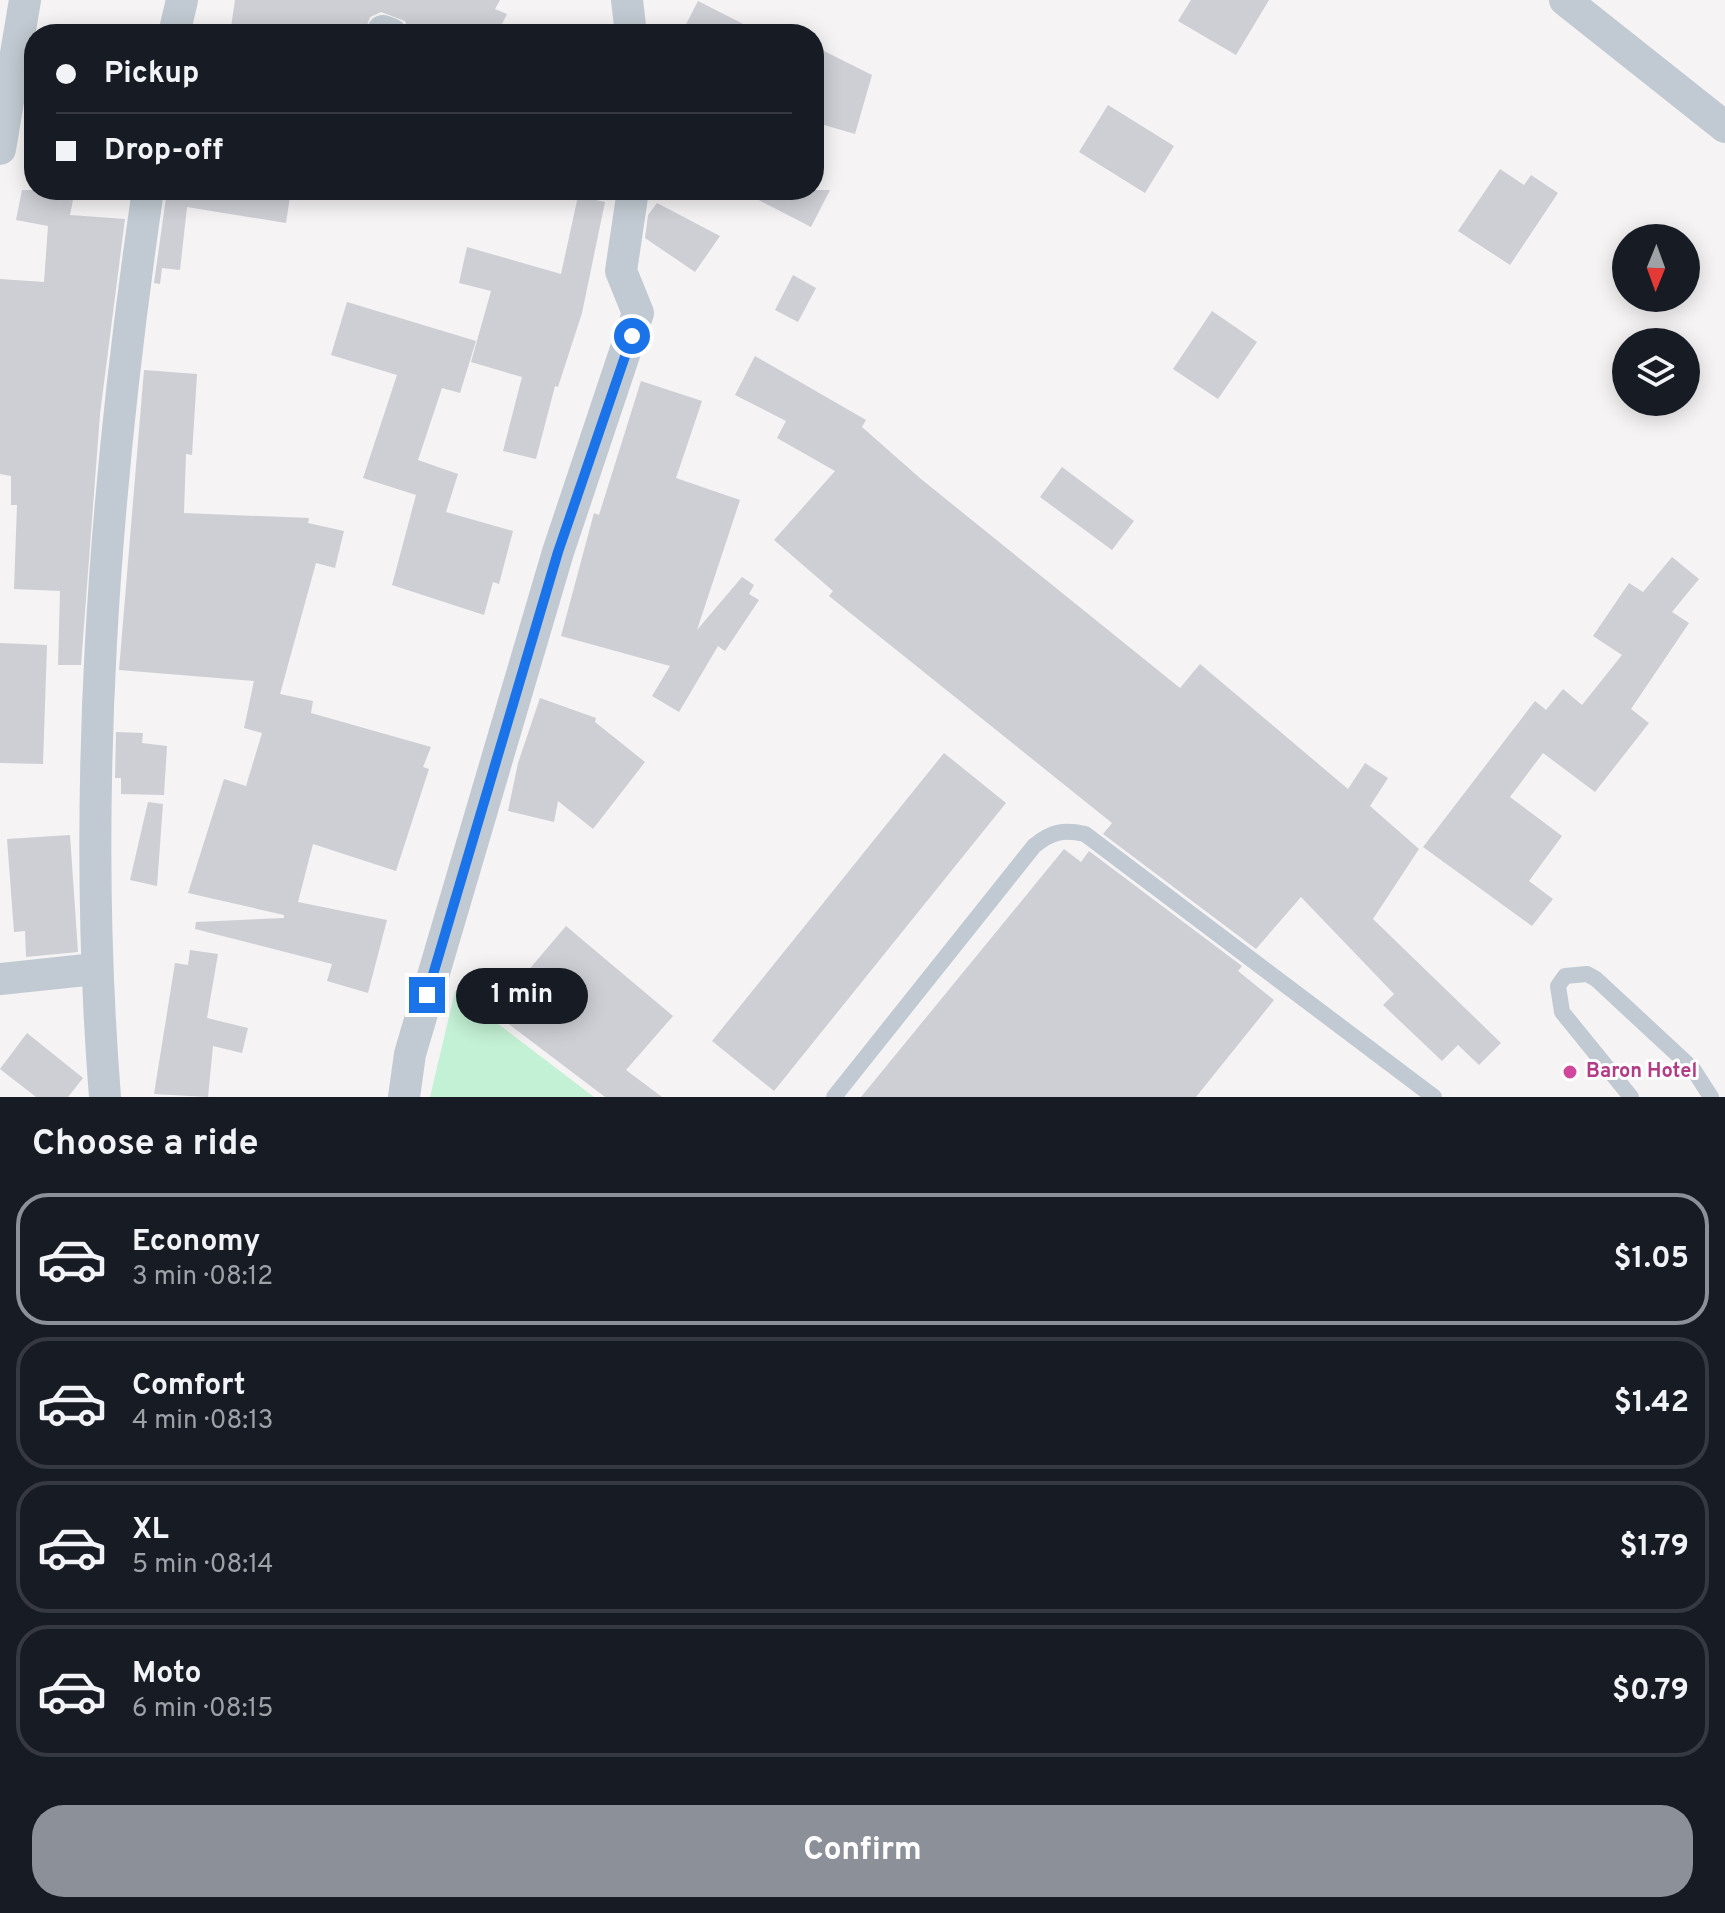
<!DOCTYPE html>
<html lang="en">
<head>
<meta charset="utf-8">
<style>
  body { margin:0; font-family:Overpass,sans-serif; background:#20242c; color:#f1f3f6; height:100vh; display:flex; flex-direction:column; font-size:30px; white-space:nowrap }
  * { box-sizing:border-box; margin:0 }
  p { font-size:26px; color:#9ea1a6 }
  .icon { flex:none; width:44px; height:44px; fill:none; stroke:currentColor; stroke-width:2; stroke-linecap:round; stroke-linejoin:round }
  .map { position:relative; height:1097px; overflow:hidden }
  .side { display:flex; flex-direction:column; background:#171b24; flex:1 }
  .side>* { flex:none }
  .hud { position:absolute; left:24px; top:24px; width:800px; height:176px; border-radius:32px; box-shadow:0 4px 20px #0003; display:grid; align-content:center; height:176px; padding:0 32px; background:#171b24 }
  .needle { width:52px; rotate:181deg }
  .fabs { position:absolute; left:1612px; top:224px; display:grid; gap:16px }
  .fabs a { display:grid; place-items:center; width:88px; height:88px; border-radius:50%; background:#171b24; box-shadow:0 4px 20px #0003; font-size:40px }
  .end { position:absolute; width:36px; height:36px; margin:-18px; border:10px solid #1a73e8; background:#fff; box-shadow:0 0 0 4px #fff }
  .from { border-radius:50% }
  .bubble { position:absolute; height:56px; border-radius:28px; background:#171b24; box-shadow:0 4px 20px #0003; font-size:26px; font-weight:700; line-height:56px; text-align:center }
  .hud b { display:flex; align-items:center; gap:28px; height:76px; font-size:30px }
  .hud b+b { border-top:2px solid #363941 }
  .hud i { width:20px; height:20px; background:#f1f3f6 }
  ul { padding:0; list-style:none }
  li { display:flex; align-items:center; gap:24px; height:132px; margin:0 16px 12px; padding:0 16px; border:4px solid #363941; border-radius:32px }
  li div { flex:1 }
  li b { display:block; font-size:30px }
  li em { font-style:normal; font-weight:700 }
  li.on { border-color:#8c9099 }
  li>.icon { width:72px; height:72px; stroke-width:1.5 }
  h2 { padding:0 32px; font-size:36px; line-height:96px }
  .primary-button { display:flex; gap:16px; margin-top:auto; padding:16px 32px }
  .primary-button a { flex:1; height:92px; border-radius:32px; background:#8c9099; color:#fff; font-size:32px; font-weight:700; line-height:92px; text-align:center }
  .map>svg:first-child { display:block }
  .green { fill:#c3f1d5 }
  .building { fill:#cdcfd5 }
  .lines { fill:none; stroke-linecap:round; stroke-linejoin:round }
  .lane { stroke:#c1cad2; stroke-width:16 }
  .street { stroke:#c1cad2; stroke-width:32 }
  .route { stroke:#1a73e8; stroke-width:10 }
  .hotel-dot { fill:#d1479c; stroke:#fff; stroke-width:3 }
  .labels { text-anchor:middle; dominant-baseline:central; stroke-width:6; stroke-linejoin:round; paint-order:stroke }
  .hotel-label { font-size:20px; font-weight:bold; fill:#b23c85; stroke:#fff; text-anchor:start }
</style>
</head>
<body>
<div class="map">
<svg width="1725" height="1097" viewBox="0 0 1725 1097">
  <rect width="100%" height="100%" fill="#f5f3f3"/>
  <!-- green -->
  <path class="green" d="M455 991 594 1097H430Z"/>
  <!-- building -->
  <g class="building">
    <path d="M235 0H500L495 9 507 14 497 34H410L405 21 381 12 370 17 364 34H230Z"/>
    <path d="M1191 0H1269L1236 55 1178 21Z"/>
    <path d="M698 1 763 34H681Z"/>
    <path d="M814 46 872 75 855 134 814 122Z"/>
    <path d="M1108 105 1174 146 1145 193 1079 152Z"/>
    <path d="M1500 169 1524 185 1531 175 1558 193 1510 265 1458 231Z"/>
    <path d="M22 190H75L70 215 125 219 100 414 81 665H58L60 591 14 589 17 505H11V476L0 474V279L44 282 48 226 16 220Z"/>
    <path d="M167 190H291L286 223 187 207 180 270 162 268 160 284 154 283Z"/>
    <path d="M739 190H830L811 227Z"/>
    <path d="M578 196 605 202 582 313 558 387 555 386 536 459 503 451 522 377 471 362 491 291 459 283 467 247 561 274Z"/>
    <path d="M657 203 720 236 695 272 645 238 648 215Z"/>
    <path d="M793 275 816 288 798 322 775 310Z"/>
    <path d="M347 302 476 341 460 393 442 388 418 460 458 474 446 512 513 531 499 584 493 582 484 615 392 585 416 495 363 478 397 375 331 355Z"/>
    <path d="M1212 311 1257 342 1218 399 1173 369Z"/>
    <path d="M755 356 866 420 862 427 921 479 1180 688 1200 664 1348 789 1365 763 1388 778 1370 806 1419 849 1373 919 1501 1043 1479 1065 1458 1045 1442 1061 1383 1005 1394 994 1301 897 1256 949 1103 834 1112 823 829 596 833 591 774 540 835 471 777 438 786 421 735 395Z"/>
    <path d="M144 370 197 374 192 455 186 454 184 513 309 518 308 523 344 531 335 568 316 563 280 694 313 701 311 713 431 747 423 767 429 769 396 871 313 844 298 902 387 920 368 993 327 981 332 964 195 929 196 922 284 918V915L188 893 224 779 246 786 262 733 244 728 254 681 119 670Z"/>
    <path d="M641 381 702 401 676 478 740 500 697 630 742 577 754 585 749 594 759 600 725 651 718 646 679 712 652 696 670 666 561 636 594 513 599 515Z"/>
    <path d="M1062 467 1134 521 1112 550 1040 497Z"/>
    <path d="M1672 557 1699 579 1672 612 1689 623 1631 709 1649 723 1595 792 1543 753 1510 797 1562 836 1529 881 1553 899 1532 926 1423 847 1535 701 1546 710 1563 689 1582 705 1622 655 1593 636 1629 583 1643 592Z"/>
    <path d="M0 643 47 645 43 764 0 763Z"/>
    <path d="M540 698 596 718 595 722 645 762 593 829 558 801 554 822 508 811 518 763Z"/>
    <path d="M116 732 143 733 142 743 167 746 164 795 121 794V778H115Z"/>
    <path d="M944 753 1006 803 774 1091 712 1041Z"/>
    <path d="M148 802 163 804 157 886 130 880Z"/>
    <path d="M70 835 78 952 26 957 25 931 14 932 7 839Z"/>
    <path d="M1064 849 1081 862 1089 851 1242 966 1238 971 1274 1000 1196 1097H861Z"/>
    <path d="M566 926 673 1016 626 1070 662 1097H605L493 1012Z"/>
    <path d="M190 950 218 954 207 1018 248 1028 242 1053 213 1046 208 1097 154 1094 175 963 188 965Z"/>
    <path d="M27 1033 83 1078 68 1097H36L0 1069Z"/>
  </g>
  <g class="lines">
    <!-- lane -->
    <g class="lane">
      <path d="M834 1097 1034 846C1051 832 1063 829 1085 834L1434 1097"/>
      <path d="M1631 1097 1562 1012 1558 986 1565 976 1587 974 1596 979 1693 1069 1711 1097"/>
    </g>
    <!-- street -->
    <g class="street">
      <path d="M627 0 631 34"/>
      <path d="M1565 0 1725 127"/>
      <path d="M383 31 391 34"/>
      <path d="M174 34 182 0"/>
      <path d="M0 149 25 0"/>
      <path d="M0 979 95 969"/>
      <path d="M105 1097C81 794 104 490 148 190"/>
      <path d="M404 1097 410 1054 558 552 638 313 621 271 633 190"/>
    </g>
  </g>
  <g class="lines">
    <!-- route -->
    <path class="route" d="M427 995 558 552 632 336"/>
  </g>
  <!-- markers -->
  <circle class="hotel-dot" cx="1570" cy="1072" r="8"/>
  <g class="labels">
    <!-- hotel labels -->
    <g class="hotel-label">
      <text x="1586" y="1072">Baron Hotel</text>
    </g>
  </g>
</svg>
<div class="fabs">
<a><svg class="needle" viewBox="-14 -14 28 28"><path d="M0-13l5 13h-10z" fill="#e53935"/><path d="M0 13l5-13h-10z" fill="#9ea1a6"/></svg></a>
<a><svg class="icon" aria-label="layers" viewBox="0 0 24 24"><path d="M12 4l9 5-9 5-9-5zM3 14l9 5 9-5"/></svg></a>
</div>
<i class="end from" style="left:632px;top:336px"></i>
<i class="end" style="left:427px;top:995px"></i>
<div class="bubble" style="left:456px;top:968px;width:132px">1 min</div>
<div class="hud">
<b><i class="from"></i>Pickup</b>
<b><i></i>Drop-off</b>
</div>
</div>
<section class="side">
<h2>Choose a ride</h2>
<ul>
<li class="on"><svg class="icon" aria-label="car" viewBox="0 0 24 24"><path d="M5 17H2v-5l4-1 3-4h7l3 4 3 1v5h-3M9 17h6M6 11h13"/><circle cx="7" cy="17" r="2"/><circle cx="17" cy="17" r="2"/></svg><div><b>Economy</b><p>3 min · 08:12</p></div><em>$1.05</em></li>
<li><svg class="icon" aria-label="car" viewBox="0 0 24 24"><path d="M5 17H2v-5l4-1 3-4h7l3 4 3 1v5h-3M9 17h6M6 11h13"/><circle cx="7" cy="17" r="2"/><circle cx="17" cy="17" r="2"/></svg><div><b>Comfort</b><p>4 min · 08:13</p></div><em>$1.42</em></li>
<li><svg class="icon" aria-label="car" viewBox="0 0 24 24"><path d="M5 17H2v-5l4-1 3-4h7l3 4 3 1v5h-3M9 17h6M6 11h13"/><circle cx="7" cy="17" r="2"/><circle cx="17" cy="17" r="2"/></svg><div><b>XL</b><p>5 min · 08:14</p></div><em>$1.79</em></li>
<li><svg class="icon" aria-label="car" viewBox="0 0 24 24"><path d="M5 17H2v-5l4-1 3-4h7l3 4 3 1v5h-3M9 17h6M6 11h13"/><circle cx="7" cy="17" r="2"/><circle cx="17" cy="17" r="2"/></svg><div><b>Moto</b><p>6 min · 08:15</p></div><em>$0.79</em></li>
</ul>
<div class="primary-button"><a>Confirm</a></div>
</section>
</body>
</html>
